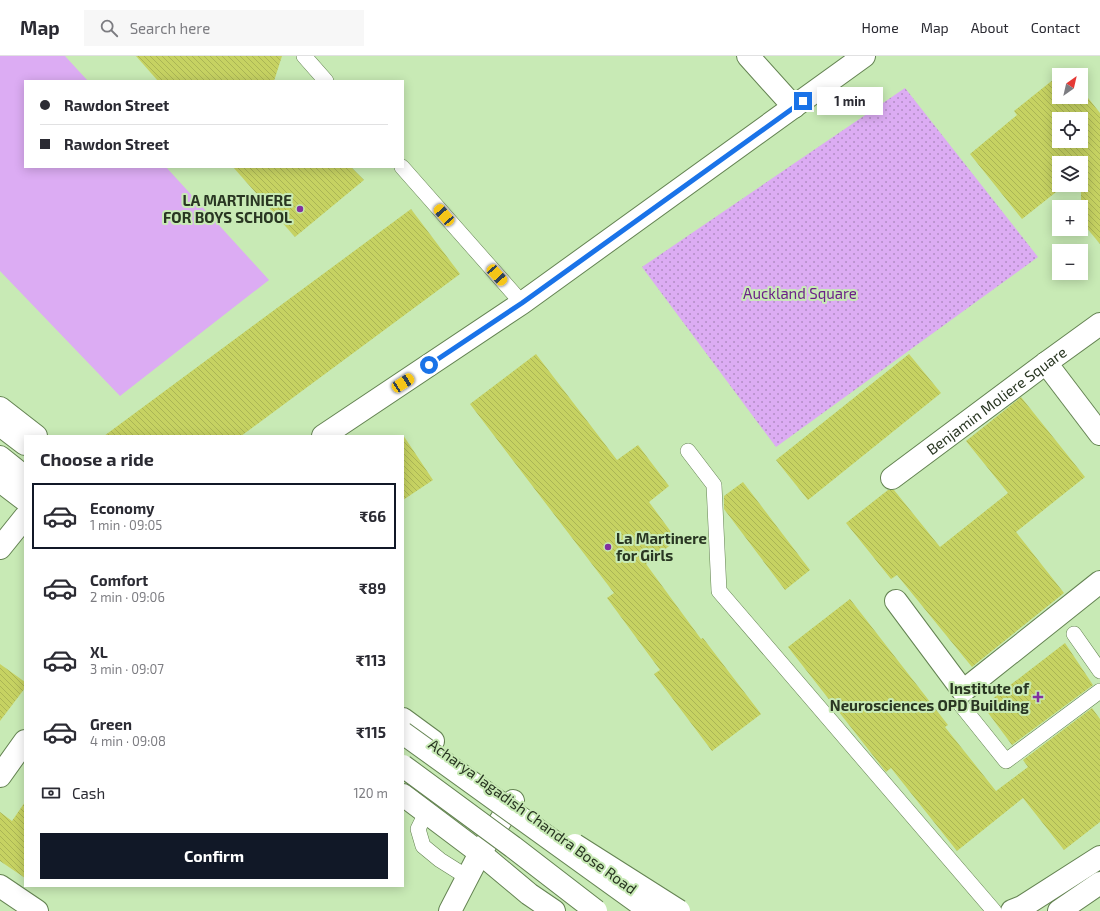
<!DOCTYPE html>
<html lang="en">
<head>
<meta charset="utf-8">
<style>
  body { margin:0; font-family:"Exo 2",sans-serif; background:#f7f7f7; color:#2b2b33; height:100vh; display:flex; flex-direction:column; font-size:15px; white-space:nowrap }
  * { box-sizing:border-box; margin:0 }
  p { font-size:13px; color:#7c7c81 }
  .icon { flex:none; width:22px; height:22px; fill:none; stroke:currentColor; stroke-width:2; stroke-linecap:round; stroke-linejoin:round }
  .map { position:relative; flex:1; overflow:hidden }
  .panel { position:absolute; left:24px; top:379px; width:380px; height:452px; display:flex; flex-direction:column; background:#fff; border-radius:0px; box-shadow:0 2px 10px #0003 }
  .panel>* { flex:none }
  .guide { position:absolute; left:24px; top:24px; width:380px; height:88px; border-radius:0px; box-shadow:0 2px 10px #0003; display:grid; align-content:center; height:88px; padding:0 16px; background:#fff }
  .needle { width:26px; rotate:34deg }
  .controls { position:absolute; left:1052px; top:12px; display:grid; gap:8px }
  .controls a { display:grid; place-items:center; width:36px; height:36px; border-radius:0px; background:#fff; box-shadow:0 2px 10px #0003; font-size:20px }
  .end { position:absolute; width:18px; height:18px; margin:-9px; border:5px solid #1a73e8; background:#fff; box-shadow:0 0 0 2px #fff }
  .from { border-radius:50% }
  .bubble { position:absolute; height:28px; border-radius:0px; background:#fff; box-shadow:0 2px 10px #0003; font-size:13px; font-weight:700; line-height:28px; text-align:center }
  .car { position:absolute; width:12px; height:24px; margin:-12px -6px; border-radius:5px; box-shadow:0 0 3px 1px #0007; background:linear-gradient(#f5c518 24%,#345 0 40%,#f5c518 0 76%,#345 0 86%,#f5c518 0) }
  .guide b { display:flex; align-items:center; gap:14px; height:38px; font-size:15px }
  .guide b+b { border-top:1px solid #e1e1e2 }
  .guide i { width:10px; height:10px; background:#2b2b33 }
  ul { padding:0; list-style:none }
  li { display:flex; align-items:center; gap:12px; height:66px; margin:0 8px 6px; padding:0 8px; border:2px solid transparent; border-radius:0px }
  li div { flex:1 }
  li b { display:block; font-size:15px }
  li em { font-style:normal; font-weight:700 }
  li.current { border-color:#111827 }
  li>.icon { width:36px; height:36px; stroke-width:1.5 }
  h2 { padding:0 16px; font-size:18px; line-height:48px }
  .pay { display:flex; align-items:center; gap:10px; height:44px; padding:0 16px; font-size:15px }
  .pay p { margin-inline-start:auto }
  .cta { display:flex; gap:8px; margin-top:auto; padding:8px 16px }
  .cta a { flex:1; height:46px; border-radius:0px; background:#111827; color:#fff; font-size:16px; font-weight:700; line-height:46px; text-align:center }
  header { display:flex; align-items:center; gap:24px; box-sizing:border-box; height:56px; padding:0 20px; background:#fff; border-bottom:1px solid #e1e1e2 }
  header strong { font-size:19px }
  nav { display:flex; gap:22px; margin-inline-start:auto; font-size:14px }
  .search { width:280px; height:36px; background:#f7f7f7; display:flex; align-items:center; gap:10px; box-sizing:border-box; padding:0 14px; border-radius:0px; color:#7c7c81; font-size:15px }
  .map>svg:first-child { display:block }
  .park { fill:url(#park-dots) }
  .pitch { fill:#dcacf3 }
  .building { fill:url(#building-back-hatch); fill-rule:evenodd }
  .lines { fill:none; stroke-linecap:round; stroke-linejoin:round }
  .service-casing { stroke:#648352; stroke-width:16 }
  .minor-casing { stroke:#648352; stroke-width:24 }
  .tertiary-casing { stroke:#648352; stroke-width:24 }
  .primary-casing { stroke:#648352; stroke-width:24 }
  .trunk-casing { stroke:#648352; stroke-width:24 }
  .motorway-casing { stroke:#648352; stroke-width:24 }
  .service { stroke:#fff; stroke-width:15 }
  .minor { stroke:#fff; stroke-width:22 }
  .tertiary { stroke:#fff; stroke-width:22 }
  .primary { stroke:#fff; stroke-width:22 }
  .trunk { stroke:#fff; stroke-width:22 }
  .motorway { stroke:#fff; stroke-width:22 }
  .trunk-bridge-casing { stroke:#648352; stroke-width:24; stroke-linecap:butt }
  .motorway-bridge-casing { stroke:#648352; stroke-width:24; stroke-linecap:butt }
  .trunk-bridge { stroke:#fff; stroke-width:22 }
  .motorway-bridge { stroke:#fff; stroke-width:22 }
  .route { stroke:#1a73e8; stroke-width:5 }
  .poi-dot { fill:#8130a0; stroke:#c8eab5; stroke-width:1.5 }
  .labels { text-anchor:middle; dominant-baseline:central; stroke-width:4; stroke-linejoin:round; paint-order:stroke }
  .poi-label { font-size:15px; font-weight:bold; fill:#293622; stroke:#c8eab5; text-anchor:end }
  .park-label { font-size:15px; fill:#6b2188; stroke:#c8eab5 }
  .street-label { font-size:15px; fill:#293622; stroke:#c8eab5 }
</style>
</head>
<body>
<header>
<strong>Map</strong>
<div class="search"><svg class="icon" aria-label="search" viewBox="0 0 24 24"><circle cx="10" cy="10" r="6"/><path d="M15 15l6 6"/></svg>Search here</div>
<nav><a>Home</a><a>Map</a><a>About</a><a>Contact</a></nav>
</header>
<div class="map">
<svg width="1100" height="855" viewBox="0 0 1100 855">
  <defs>
    <pattern id="park-dots" width="8" height="8" patternUnits="userSpaceOnUse"><rect width="8" height="8" fill="#dcacf3"/><path d="M2 2h.1M6 6h.1" fill="none" stroke="#b28dc4" stroke-width="1.8" stroke-linecap="round"/></pattern>
    <pattern id="building-back-hatch" width="6" height="6" patternUnits="userSpaceOnUse"><rect width="6" height="6" fill="#c6d262"/><path d="M-1 5l2 2M0 0l6 6M5-1l2 2" fill="none" stroke="#aab555"/></pattern>
  </defs>
  <rect width="100%" height="100%" fill="#c8eab5"/>
  <!-- park -->
  <path class="park" d="M905 32 1038 201 776 391 642 211Z"/>
  <!-- pitch -->
  <path class="pitch" d="M0 0H65L88 25H25V111H166L269 224 120 340 0 215Z"/>
  <!-- building -->
  <g class="building">
    <path d="M136 0H282L274 25H158Z"/>
    <path d="M1059 19V41H1081V33L1100 57V188L1081 165V107H1059V129H1065L1022 163 970 98 1017 59 1014 55ZM1059 63H1081V85H1059Z"/>
    <path d="M233 111H351L364 124 295 181Z"/>
    <path d="M411 153 460 218 241 380H104Z"/>
    <path d="M536 298 617 404 638 389 669 430 649 446 677 484 646 508 701 583 703 582 761 658 712 695 654 618 660 614 607 542 614 537 470 348Z"/>
    <path d="M909 298 941 337 808 444 776 404Z"/>
    <path d="M1021 341 1085 421 1016 476 1064 537 972 611 897 519 891 523 846 467 888 434H894L940 491 1008 437 966 385Z"/>
    <path d="M403 379 433 424 403 444Z"/>
    <path d="M743 426 810 514 785 534 724 453V440Z"/>
    <path d="M850 543 948 669 945 671 996 735 1028 711 1023 704 1092 652 1100 663V766L1064 794 1023 742 957 795 891 712 886 716 875 702 788 591Z"/>
    <path d="M1065 587 1093 629 1012 689 983 650Z"/>
    <path d="M0 608 25 626V632L0 665Z"/>
    <path d="M25 746V822L0 805V756L12 765Z"/>
  </g>
  <g class="lines">
    <defs>
      <g id="service">
        <path d="M304 0 326 25"/>
        <path d="M402 111 522 247"/>
        <path d="M688 395 714 429 719 535 994 855"/>
        <path d="M1074 578 1100 615"/>
        <path d="M961 649 1006 705 1100 635"/>
        <path d="M426 757 418 773 423 790 440 804 467 821"/>
      </g>
      <g id="minor">
        <path d="M748 0 794 51"/>
        <path d="M1046 307 1100 378"/>
        <path id="s1" d="M892 422 1046 307 1100 268"/>
        <path d="M0 492 25 461"/>
        <path d="M896 545 963 635 1100 526"/>
        <path d="M0 720 25 685"/>
        <path d="M0 830 37 855"/>
      </g>
      <g id="tertiary">
        <path d="M323 380 522 247 864 0"/>
        <path d="M450 855 480 797 513 745"/>
      </g>
      <g id="primary">
        <path d="M0 352 36 380"/>
        <path d="M0 425 25 444"/>
        <path d="M403 663 433 685"/>
        <path d="M403 739 480 797 529 838 554 855"/>
        <path d="M1012 855 1022 851 1100 801"/>
      </g>
      <path id="trunk" d="M1059 855 1100 827"/>
      <g id="motorway">
        <path d="M0 369 25 388"/>
        <path d="M0 401 25 421"/>
      </g>
    </defs>
    <!-- service casing -->
    <use href="#service" class="service-casing"/>
    <!-- minor casing -->
    <use href="#minor" class="minor-casing"/>
    <!-- tertiary casing -->
    <use href="#tertiary" class="tertiary-casing"/>
    <!-- primary casing -->
    <use href="#primary" class="primary-casing"/>
    <!-- trunk casing -->
    <use href="#trunk" class="trunk-casing"/>
    <!-- motorway casing -->
    <use href="#motorway" class="motorway-casing"/>
    <!-- service -->
    <use href="#service" class="service"/>
    <!-- minor -->
    <use href="#minor" class="minor"/>
    <!-- tertiary -->
    <use href="#tertiary" class="tertiary"/>
    <!-- primary -->
    <use href="#primary" class="primary"/>
    <!-- trunk -->
    <use href="#trunk" class="trunk"/>
    <!-- motorway -->
    <use href="#motorway" class="motorway"/>
    <defs>
      <path id="trunk-bridge" d="M575 789 679 855"/>
      <g id="motorway-bridge">
        <path d="M403 677 650 855"/>
        <path d="M403 710 513 791 596 855"/>
      </g>
    </defs>
    <!-- trunk-bridge casing -->
    <use href="#trunk-bridge" class="trunk-bridge-casing"/>
    <!-- motorway-bridge casing -->
    <use href="#motorway-bridge" class="motorway-bridge-casing"/>
    <!-- trunk-bridge -->
    <use href="#trunk-bridge" class="trunk-bridge"/>
    <!-- motorway-bridge -->
    <use href="#motorway-bridge" class="motorway-bridge"/>
  </g>
  <g class="lines">
    <!-- route -->
    <path class="route" d="M429 309 522 247 803 45"/>
  </g>
  <!-- markers -->
  <g class="poi-dot">
    <circle cx="300" cy="153" r="4"/>
    <circle cx="608" cy="491" r="4"/>
    <path d="M1036 635h4v4h4v4h-4v4h-4v-4h-4v-4h4z"/>
  </g>
  <g class="labels">
    <!-- poi labels -->
    <g class="poi-label">
      <text x="292" y="144">LA MARTINIERE<tspan x="292" dy="17">FOR BOYS SCHOOL</tspan></text>
      <text x="616" y="482" text-anchor="start">La Martinere<tspan x="616" dy="17">for Girls</tspan></text>
      <text x="1029" y="632">Institute of<tspan x="1029" dy="17">Neurosciences OPD Building</tspan></text>
    </g>
    <!-- park labels -->
    <g class="park-label">
      <text x="800" y="237">Auckland Square</text>
    </g>
    <!-- street labels -->
    <g class="street-label">
      <text stroke="none"><textPath href="#s1" startOffset="130">Benjamin Moliere Square</textPath></text>
      <text transform="translate(533 760) rotate(36)">Acharya Jagadish Chandra Bose Road</text>
    </g>
  </g>
</svg>
<div class="controls">
<a><svg class="needle" viewBox="-14 -14 28 28"><path d="M0-13l5 13h-10z" fill="#e53935"/><path d="M0 13l5-13h-10z" fill="#7c7c81"/></svg></a>
<a><svg class="icon" aria-label="locate" viewBox="0 0 24 24"><circle cx="12" cy="12" r="6"/><path d="M12 2v4M12 18v4M2 12h4M18 12h4"/></svg></a>
<a><svg class="icon" aria-label="layers" viewBox="0 0 24 24"><path d="M12 4l9 5-9 5-9-5zM3 14l9 5 9-5"/></svg></a>
<a>+</a>
<a>−</a>
</div>
<i class="end from" style="left:429px;top:309px"></i>
<i class="end" style="left:803px;top:45px"></i>
<div class="bubble" style="left:817px;top:31px;width:66px">1 min</div>
<i class="car" style="left:444px;top:159px;rotate:319deg"></i>
<i class="car" style="left:497px;top:219px;rotate:138deg"></i>
<i class="car" style="left:403px;top:327px;rotate:57deg"></i>
<div class="guide">
<b><i class="from"></i>Rawdon Street</b>
<b><i></i>Rawdon Street</b>
</div>
<section class="panel">
<h2>Choose a ride</h2>
<ul>
<li class="current"><svg class="icon" aria-label="car" viewBox="0 0 24 24"><path d="M5 17H2v-5l4-1 3-4h7l3 4 3 1v5h-3M9 17h6M6 11h13"/><circle cx="7" cy="17" r="2"/><circle cx="17" cy="17" r="2"/></svg><div><b>Economy</b><p>1 min · 09:05</p></div><em>₹66</em></li>
<li><svg class="icon" aria-label="car" viewBox="0 0 24 24"><path d="M5 17H2v-5l4-1 3-4h7l3 4 3 1v5h-3M9 17h6M6 11h13"/><circle cx="7" cy="17" r="2"/><circle cx="17" cy="17" r="2"/></svg><div><b>Comfort</b><p>2 min · 09:06</p></div><em>₹89</em></li>
<li><svg class="icon" aria-label="car" viewBox="0 0 24 24"><path d="M5 17H2v-5l4-1 3-4h7l3 4 3 1v5h-3M9 17h6M6 11h13"/><circle cx="7" cy="17" r="2"/><circle cx="17" cy="17" r="2"/></svg><div><b>XL</b><p>3 min · 09:07</p></div><em>₹113</em></li>
<li><svg class="icon" aria-label="car" viewBox="0 0 24 24"><path d="M5 17H2v-5l4-1 3-4h7l3 4 3 1v5h-3M9 17h6M6 11h13"/><circle cx="7" cy="17" r="2"/><circle cx="17" cy="17" r="2"/></svg><div><b>Green</b><p>4 min · 09:08</p></div><em>₹115</em></li>
</ul>
<div class="pay"><svg class="icon" aria-label="cash" viewBox="0 0 24 24"><path d="M3 7h18v10H3z"/><circle cx="12" cy="12" r="2"/></svg>Cash<p>120 m</p></div>
<div class="cta"><a>Confirm</a></div>
</section>
</div>
</body>
</html>
